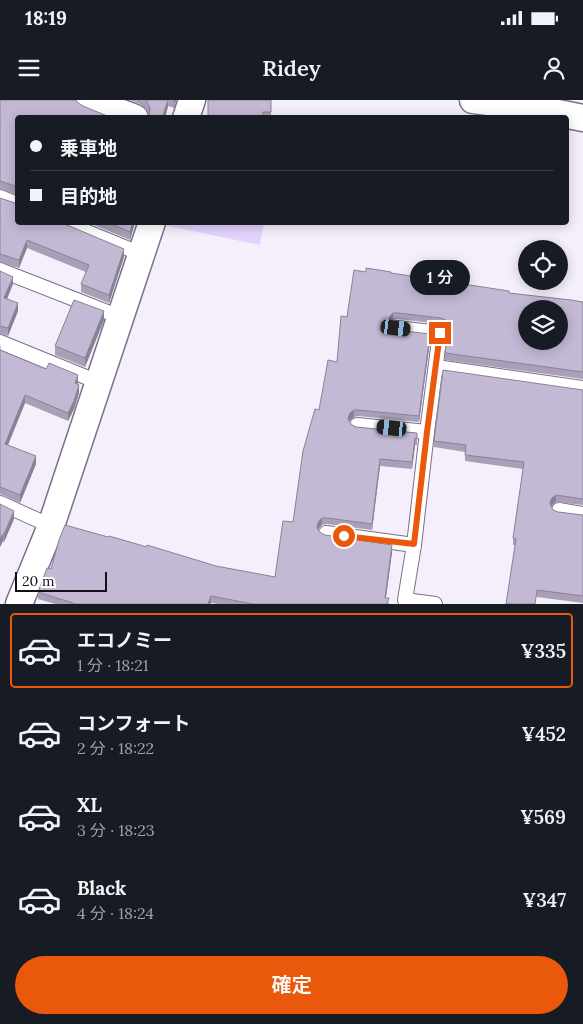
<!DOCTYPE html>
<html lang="ja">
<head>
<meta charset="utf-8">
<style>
  body { margin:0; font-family:Lora,"Noto Sans JP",serif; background:#20242c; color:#f1f3f6; height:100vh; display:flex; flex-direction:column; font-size:19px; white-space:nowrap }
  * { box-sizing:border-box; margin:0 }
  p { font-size:16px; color:#9ea1a6 }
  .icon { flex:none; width:28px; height:28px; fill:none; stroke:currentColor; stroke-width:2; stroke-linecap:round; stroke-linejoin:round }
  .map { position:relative; height:504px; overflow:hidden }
  .panel { display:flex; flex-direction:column; background:#171b24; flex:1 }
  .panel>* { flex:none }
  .guide { position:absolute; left:15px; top:15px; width:554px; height:110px; border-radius:5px; box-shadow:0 2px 12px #0003; display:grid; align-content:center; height:110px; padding:0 15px; background:#171b24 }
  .fabs { position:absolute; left:518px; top:140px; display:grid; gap:10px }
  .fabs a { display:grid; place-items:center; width:50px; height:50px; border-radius:50%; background:#171b24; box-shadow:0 2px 12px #0003; font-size:25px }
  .scale { position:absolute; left:15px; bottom:12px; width:92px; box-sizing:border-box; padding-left:5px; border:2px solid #130f19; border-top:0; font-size:14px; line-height:18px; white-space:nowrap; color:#130f19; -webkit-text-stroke:4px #fff; paint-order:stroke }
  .end { position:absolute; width:22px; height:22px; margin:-11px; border:6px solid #ea580c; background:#fff; box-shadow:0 0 0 2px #fff }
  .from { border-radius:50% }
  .bubble { position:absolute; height:35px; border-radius:18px; background:#171b24; box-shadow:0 2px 12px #0003; font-size:16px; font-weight:600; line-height:35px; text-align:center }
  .car { position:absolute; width:15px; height:30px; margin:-15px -8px; border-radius:6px; box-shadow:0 0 4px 1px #0007; background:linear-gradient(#222 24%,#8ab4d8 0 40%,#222 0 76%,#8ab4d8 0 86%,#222 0) }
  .guide b { display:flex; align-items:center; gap:18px; height:48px; font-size:19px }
  .guide b+b { border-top:1px solid #363941 }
  .guide i { width:12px; height:12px; background:#f1f3f6 }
  ul { padding:9px 0 0; list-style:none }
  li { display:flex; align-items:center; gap:15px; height:75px; margin:0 10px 8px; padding:0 5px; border:2px solid transparent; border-radius:5px }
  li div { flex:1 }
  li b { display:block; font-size:19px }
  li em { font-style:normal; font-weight:600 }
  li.current { border-color:#ea580c }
  li>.icon { width:45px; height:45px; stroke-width:1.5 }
  .button { display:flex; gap:10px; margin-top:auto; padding:10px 15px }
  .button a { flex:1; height:58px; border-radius:30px; background:#ea580c; color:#fff; font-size:20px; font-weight:600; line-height:58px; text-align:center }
  .status { display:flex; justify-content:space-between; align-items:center; height:35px; padding:0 25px; background:#171b24; direction:ltr }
  .status svg { height:14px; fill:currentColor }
  header { display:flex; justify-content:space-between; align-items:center; height:65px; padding:0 15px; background:#171b24; font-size:22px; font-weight:600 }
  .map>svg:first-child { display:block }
  .green { fill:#e3d2fd }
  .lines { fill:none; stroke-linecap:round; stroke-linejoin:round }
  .service-casing { stroke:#796f89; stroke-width:16 }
  .minor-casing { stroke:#796f89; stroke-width:29 }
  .service { stroke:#fff; stroke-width:14 }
  .minor { stroke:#fff; stroke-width:26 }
  .wall { fill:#a99fb7 }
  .shaded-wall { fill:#898295 }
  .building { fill:#c4b9d5; stroke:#898295; fill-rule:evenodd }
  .route { stroke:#ea580c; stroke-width:6 }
</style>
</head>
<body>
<div class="status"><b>18:19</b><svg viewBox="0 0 49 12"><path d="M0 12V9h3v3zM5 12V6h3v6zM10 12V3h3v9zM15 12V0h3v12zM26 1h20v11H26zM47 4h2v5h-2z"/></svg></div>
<header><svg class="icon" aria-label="menu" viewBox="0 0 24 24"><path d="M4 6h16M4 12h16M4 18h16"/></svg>Ridey<svg class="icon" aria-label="person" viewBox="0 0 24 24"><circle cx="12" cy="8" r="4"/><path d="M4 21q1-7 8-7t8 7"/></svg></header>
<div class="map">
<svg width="583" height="504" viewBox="0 0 583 504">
  <rect width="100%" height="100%" fill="#f4effb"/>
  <!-- green -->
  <path class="green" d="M164 122 264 123 260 145 163 125Z"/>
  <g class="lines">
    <defs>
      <g id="service">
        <path d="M0 97 18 104"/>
        <path d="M63 122 141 154"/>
        <path d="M0 170 120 217"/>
        <path d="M397 228 440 233 427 332 414 445 405 500 435 504"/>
        <path d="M0 242 98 282"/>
        <path d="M436 267 583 288"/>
        <path d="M357 325 427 332"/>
        <path d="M0 403 51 426"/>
        <path d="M559 410 583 414"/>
        <path d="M326 433 414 445"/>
      </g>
      <g id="minor">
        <path d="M88 0 135 18"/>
        <path d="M473 0 533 8 583 18"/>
        <path d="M186 18 192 0"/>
        <path d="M19 504 51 426 152 122"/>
      </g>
    </defs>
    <!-- service casing -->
    <use href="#service" class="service-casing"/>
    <!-- minor casing -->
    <use href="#minor" class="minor-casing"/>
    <!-- service -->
    <use href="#service" class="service"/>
    <!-- minor -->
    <use href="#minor" class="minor"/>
  </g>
  <!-- wall -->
  <g class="wall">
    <path d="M0 0 18 18V95L0 89Z"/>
    <path d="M130 0H176L174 8 168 6 165 18H147L149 15 146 8 140 4Z"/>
    <path d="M271 0V18H208Z"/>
    <path d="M0 98 124 157 109 203 81 192V184L86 172 27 148 19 168 0 162Z"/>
    <path d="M87 122H135L130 140Z"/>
    <path d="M0 171 13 184 7 199 18 211 8 236 0 234Z"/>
    <path d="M366 172 391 173 509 193 583 202V279L445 260V253L448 231 446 226 441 224 398 219 393 220 390 223 389 225 392 229 430 241 419 322 358 316 354 317 350 320 349 322 352 325 356 327 417 333V345H415L412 369 380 366 372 430 327 424 322 425 319 428 318 430 321 433 325 435 392 452 386 498 389 504H218L211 503 210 504H55L38 499V492L51 469 147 447 216 466 275 477 293 422 319 310 337 262 347 217Z"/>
    <path d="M104 220 85 267 55 255V246Z"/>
    <path d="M0 243 1 251 78 283 79 293 74 309 68 321 25 303 8 345 36 364 20 403 0 394Z"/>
    <path d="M583 290V405L556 402 552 405 551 407 553 410 558 412 583 415V503L537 497 515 445H513V438L523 369 465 361V352L434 347V341Z"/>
    <path d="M0 404 14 419 4 442 3 441 0 447Z"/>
  </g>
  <!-- shaded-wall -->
  <g class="shaded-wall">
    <path d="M168 0V6L165 18H162Z"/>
    <path d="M174 0H176L174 8Z"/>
    <path d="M133 122H135L130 140V132Z"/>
    <path d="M27 140V148L19 168V160Z"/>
    <path d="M124 149V157L109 203V195Z"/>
    <path d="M13 177V184L4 206V198Z"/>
    <path d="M18 203V211L8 236V228Z"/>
    <path d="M104 211V220L85 267V258Z"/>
    <path d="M393 213V220L390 223 388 227V221L390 216Z"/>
    <path d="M430 234V241L419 322V316Z"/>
    <path d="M78 275V283L75 291V283Z"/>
    <path d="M79 285V293L74 309 68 321V313Z"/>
    <path d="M25 295V303L5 352V344Z"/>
    <path d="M354 310V317L350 320 348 325V318L350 313Z"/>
    <path d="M415 338V345L412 369V362Z"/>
    <path d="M36 356V364L20 403V395Z"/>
    <path d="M380 359V366L372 430V424Z"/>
    <path d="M556 395V402L552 405 550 409V402L552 398Z"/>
    <path d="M14 411V419L4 442V434Z"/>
    <path d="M322 418V425L319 428 317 432V426L319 421Z"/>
    <path d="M3 434V441L0 447V439Z"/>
    <path d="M392 445V452L385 504V498Z"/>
    <path d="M211 496V503L210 504H208Z"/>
  </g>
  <!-- building -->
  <g class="building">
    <path d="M0 0H76L77 2 83 6 112 18H18V87L0 81Z"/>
    <path d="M146 0H168L162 18H147L149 15 150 8Z"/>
    <path d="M208 0H271V12H263V18H208Z"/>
    <path d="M0 98 18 104V122H60L124 149 109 195 81 184 89 165 27 140 19 160 0 154Z"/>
    <path d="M107 122H133L130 132Z"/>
    <path d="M366 168 391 172V173L509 191V193L571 200 583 202V272L445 253 449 227 448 223 446 220 441 218 398 213H393L390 216 388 221 389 225 392 229 396 230 430 234 419 316 358 310H354L350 313 348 318 349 321 352 325 356 327 417 333V338H415L412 362 380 359 372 424 327 418H322L319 421 317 426 318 430 321 433 325 435 392 445 385 498H389L387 504H253L211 496 208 504H76L38 492 47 468 51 469 59 440 65 425 108 437 109 436 147 447V445L216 466 275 477 283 421 293 422 303 351 315 309 319 310 328 260 337 262 341 216 347 217 354 170 366 172ZM526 209H559V241H526Z"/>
    <path d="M0 171 13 177 4 198 18 203 8 228 0 226Z"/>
    <path d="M74 200 104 211 85 258 55 246Z"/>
    <path d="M0 250 46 269 49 263 78 275 75 283 79 285 74 301 68 313 25 295 5 344 36 356 20 395 0 387Z"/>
    <path d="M443 270 583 290V399L556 395 552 398 550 402 551 406 553 410 558 412 583 415V496L537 490 535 504H506L516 439 513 438 524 362 465 355 466 345 434 341Z"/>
    <path d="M0 404 14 411 4 434H3L0 439Z"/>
  </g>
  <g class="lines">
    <!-- route -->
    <path class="route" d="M344 436 414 444 427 332 440 233"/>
  </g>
</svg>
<div class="fabs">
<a><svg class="icon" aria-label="locate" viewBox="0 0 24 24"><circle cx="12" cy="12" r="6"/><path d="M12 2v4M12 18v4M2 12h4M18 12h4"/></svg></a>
<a><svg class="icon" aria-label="layers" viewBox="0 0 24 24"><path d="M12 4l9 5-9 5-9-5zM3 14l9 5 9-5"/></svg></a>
</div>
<div class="scale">20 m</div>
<i class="end from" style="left:344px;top:436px"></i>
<i class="end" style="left:440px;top:233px"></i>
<div class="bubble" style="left:410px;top:160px;width:60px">1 分</div>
<i class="car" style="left:396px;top:228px;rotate:97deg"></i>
<i class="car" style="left:392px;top:328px;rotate:276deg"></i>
<div class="guide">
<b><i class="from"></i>乗車地</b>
<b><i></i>目的地</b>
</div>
</div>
<section class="panel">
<ul>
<li class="current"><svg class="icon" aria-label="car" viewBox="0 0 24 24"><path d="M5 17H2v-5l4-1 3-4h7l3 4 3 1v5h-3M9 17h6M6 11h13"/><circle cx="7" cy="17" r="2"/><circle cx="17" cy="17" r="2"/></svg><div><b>エコノミー</b><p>1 分 · 18:21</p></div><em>¥335</em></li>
<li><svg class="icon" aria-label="car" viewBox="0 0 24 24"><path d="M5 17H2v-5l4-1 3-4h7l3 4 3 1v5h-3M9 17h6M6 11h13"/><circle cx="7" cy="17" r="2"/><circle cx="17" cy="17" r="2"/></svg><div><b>コンフォート</b><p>2 分 · 18:22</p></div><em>¥452</em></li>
<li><svg class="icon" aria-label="car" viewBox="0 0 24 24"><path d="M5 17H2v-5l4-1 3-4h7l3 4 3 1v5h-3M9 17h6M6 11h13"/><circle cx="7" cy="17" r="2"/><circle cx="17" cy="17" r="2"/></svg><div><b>XL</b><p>3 分 · 18:23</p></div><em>¥569</em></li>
<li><svg class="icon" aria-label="car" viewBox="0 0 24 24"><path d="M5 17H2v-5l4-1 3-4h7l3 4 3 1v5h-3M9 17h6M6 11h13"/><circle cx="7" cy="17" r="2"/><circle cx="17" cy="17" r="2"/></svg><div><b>Black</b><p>4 分 · 18:24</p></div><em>¥347</em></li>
</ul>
<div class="button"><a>確定</a></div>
</section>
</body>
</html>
